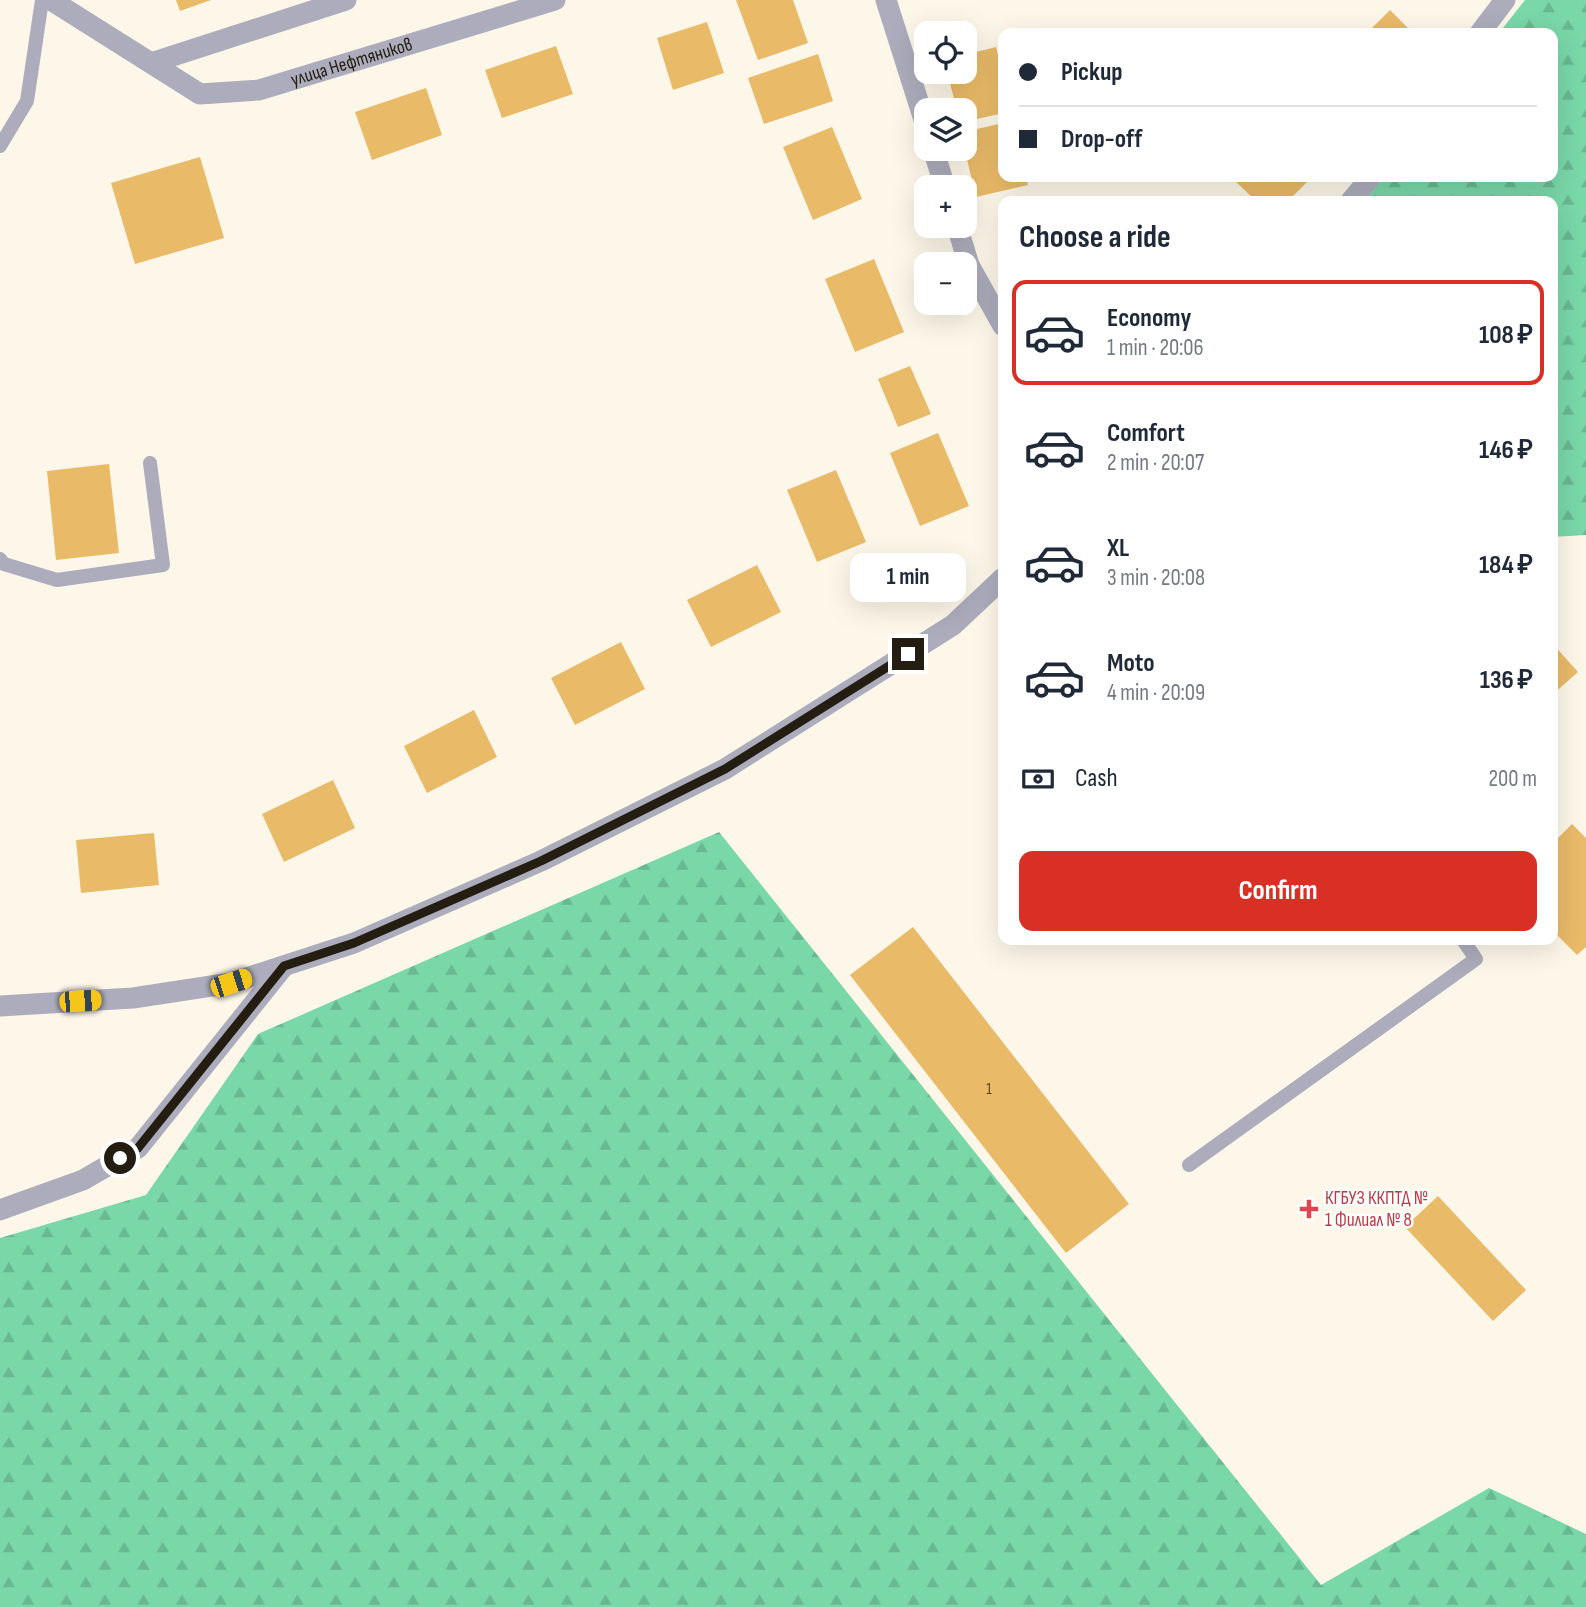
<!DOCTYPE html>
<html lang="en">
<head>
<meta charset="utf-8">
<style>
  body { margin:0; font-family:"Sofia Sans Condensed",sans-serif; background:#f6f6f7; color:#1f2937; height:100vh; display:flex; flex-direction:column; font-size:26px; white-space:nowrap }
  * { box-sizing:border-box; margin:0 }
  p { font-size:23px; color:#747a83 }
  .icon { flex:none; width:38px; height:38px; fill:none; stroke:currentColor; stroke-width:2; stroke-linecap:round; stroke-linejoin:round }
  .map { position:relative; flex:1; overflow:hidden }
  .details { position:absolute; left:998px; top:196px; width:560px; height:749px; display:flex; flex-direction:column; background:#fff; border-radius:14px; box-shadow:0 7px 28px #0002 }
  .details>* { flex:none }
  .top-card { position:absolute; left:998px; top:28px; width:560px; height:154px; border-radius:14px; box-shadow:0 7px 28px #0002; display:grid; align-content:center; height:154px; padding:0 21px; background:#fff }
  .tools { position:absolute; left:914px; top:21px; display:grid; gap:14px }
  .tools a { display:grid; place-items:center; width:63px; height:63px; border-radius:14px; background:#fff; box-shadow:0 7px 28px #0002; font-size:35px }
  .end { position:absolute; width:32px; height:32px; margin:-16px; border:9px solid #231e11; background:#fff; box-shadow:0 0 0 4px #fff }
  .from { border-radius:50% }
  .bubble { position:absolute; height:49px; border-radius:14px; background:#fff; box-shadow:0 7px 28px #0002; font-size:23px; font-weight:700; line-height:49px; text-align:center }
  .car { position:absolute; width:21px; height:42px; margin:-21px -10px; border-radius:9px; box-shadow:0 0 5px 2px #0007; background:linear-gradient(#f5c518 24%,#345 0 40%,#f5c518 0 76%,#345 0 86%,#f5c518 0) }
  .top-card b { display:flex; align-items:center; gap:24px; height:66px; font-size:26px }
  .top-card b+b { border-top:2px solid #e0e1e3 }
  .top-card i { width:18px; height:18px; background:#1f2937 }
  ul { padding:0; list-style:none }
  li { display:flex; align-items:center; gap:21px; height:105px; margin:0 14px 10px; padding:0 7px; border:4px solid transparent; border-radius:14px }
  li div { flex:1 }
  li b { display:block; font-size:26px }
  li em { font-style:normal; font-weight:700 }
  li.active { border-color:#d93025 }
  li>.icon { width:63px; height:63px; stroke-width:1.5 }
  h2 { padding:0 21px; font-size:32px; line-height:84px }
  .pay { display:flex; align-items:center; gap:18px; height:77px; padding:0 21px; font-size:26px }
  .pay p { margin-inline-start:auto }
  .action { display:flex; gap:14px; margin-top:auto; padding:14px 21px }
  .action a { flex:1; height:80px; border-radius:14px; background:#d93025; color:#fff; font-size:28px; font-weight:700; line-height:80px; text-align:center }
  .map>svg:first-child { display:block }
  .forest { fill:url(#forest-firs) }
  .building { fill:#e9ba68 }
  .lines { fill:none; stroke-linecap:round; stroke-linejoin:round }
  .lane { stroke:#acacbc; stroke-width:14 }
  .street { stroke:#acacbc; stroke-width:21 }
  .route { stroke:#231e11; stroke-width:9 }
  .health-dot { fill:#e0444e; stroke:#fff; stroke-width:2.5 }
  .labels { text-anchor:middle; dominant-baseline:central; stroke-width:5; stroke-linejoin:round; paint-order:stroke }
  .number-label { font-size:16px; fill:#544527 }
  .street-label { font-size:19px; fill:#231e11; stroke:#fff }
  .health-label { font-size:19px; fill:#be3a42; stroke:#fff; text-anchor:start }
</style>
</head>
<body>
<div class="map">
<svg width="1586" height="1607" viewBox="0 0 1586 1607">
  <defs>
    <pattern id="forest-firs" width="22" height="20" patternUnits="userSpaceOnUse" patternTransform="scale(1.75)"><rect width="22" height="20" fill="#79d7a8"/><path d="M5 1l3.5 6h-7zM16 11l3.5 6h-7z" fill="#68b890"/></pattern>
  </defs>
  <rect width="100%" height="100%" fill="#fdf7e9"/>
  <!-- forest -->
  <g class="forest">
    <path d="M1525 0H1586V535L1552 537V201H1365L1384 177H1552V33H1499Z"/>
    <path d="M719 832 1321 1585 1489 1488 1586 1534V1607H0V1238L146 1195 258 1034Z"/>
  </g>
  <!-- building -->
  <g class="building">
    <path d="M176 0H211L180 11Z"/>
    <path d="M736 0H793L808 43 758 60Z"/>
    <path d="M1390 10 1413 33H1367Z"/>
    <path d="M707 22 724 73 673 90 657 38Z"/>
    <path d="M556 46 573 94 502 118 485 70Z"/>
    <path d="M996 47 1003 76V113L964 122V110H957L947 72H964V55Z"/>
    <path d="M818 54 833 101 764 124 748 78Z"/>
    <path d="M426 88 442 135 372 160 355 112Z"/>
    <path d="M1003 123V177H1026L1028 185 976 197 964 147V132Z"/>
    <path d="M832 127 862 199 813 220 783 147Z"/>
    <path d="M200 157 224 238 135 264 111 183Z"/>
    <path d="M1238 177H1312L1288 201H1256L1234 180Z"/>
    <path d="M874 259 904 332 855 352 825 279Z"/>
    <path d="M910 366 931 414 898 427 878 379Z"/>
    <path d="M938 433 969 506 920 526 890 453Z"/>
    <path d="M109 464 119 553 56 560 47 471Z"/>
    <path d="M836 470 866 542 817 562 787 490Z"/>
    <path d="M757 565 781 612 711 647 687 600Z"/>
    <path d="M621 642 645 689 575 725 551 678Z"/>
    <path d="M1552 643 1578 672 1552 695Z"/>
    <path d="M474 710 497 757 427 793 404 746Z"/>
    <path d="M333 780 355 828 284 862 262 814Z"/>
    <path d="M1572 824 1586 838V947L1577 955 1552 930V844Z"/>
    <path d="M154 833 159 885 81 893 76 840Z"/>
    <path d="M913 927 1129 1204 1066 1253 850 975Z"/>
    <path d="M1438 1196 1526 1290 1493 1321 1405 1227Z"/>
  </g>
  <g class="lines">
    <!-- lane -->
    <g class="lane">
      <path d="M0 146 27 101 42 0"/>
      <path d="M0 559 4 564 57 580 163 565 150 463"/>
      <path d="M1189 1165 1476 959 1463 940"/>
    </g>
    <!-- street -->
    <g class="street">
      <path id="s1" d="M51 0 200 94 259 90 555 0"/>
      <path d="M886 0 926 126"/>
      <path d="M1480 33 1505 0"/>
      <path d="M151 63 346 0"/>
      <path d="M933 149 945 187"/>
      <path d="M1351 201 1371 177"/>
      <path d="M957 226 969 265 1003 326"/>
      <path d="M0 1006 133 998 231 983 354 943 541 861 725 769 953 625 1003 578"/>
      <path d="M0 1210 83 1180 138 1148 284 966"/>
    </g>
  </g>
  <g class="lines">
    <!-- route -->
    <path class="route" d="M120 1158 138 1148 284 966 354 943 541 861 725 769 908 654"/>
  </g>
  <!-- markers -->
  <path class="health-dot" d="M1305.5 1198.5h7v7h7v7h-7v7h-7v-7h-7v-7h7z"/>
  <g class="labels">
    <!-- number labels -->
    <g class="number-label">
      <text x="989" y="1089">1</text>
    </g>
    <!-- street labels -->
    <g class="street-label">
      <text stroke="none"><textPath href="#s1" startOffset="332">улица Нефтяников</textPath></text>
    </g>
    <!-- health labels -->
    <g class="health-label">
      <text x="1325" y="1198">КГБУЗ ККПТД №<tspan x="1325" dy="22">1 Филиал № 8</tspan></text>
    </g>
  </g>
</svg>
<div class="tools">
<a><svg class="icon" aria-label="locate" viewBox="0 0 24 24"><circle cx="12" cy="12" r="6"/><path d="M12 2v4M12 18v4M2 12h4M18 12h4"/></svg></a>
<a><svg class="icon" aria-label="layers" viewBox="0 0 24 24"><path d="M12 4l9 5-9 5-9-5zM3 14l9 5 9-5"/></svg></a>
<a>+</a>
<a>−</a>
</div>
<i class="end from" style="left:120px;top:1158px"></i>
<i class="end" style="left:908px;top:654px"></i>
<div class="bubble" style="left:850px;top:553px;width:116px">1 min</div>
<i class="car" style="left:231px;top:983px;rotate:72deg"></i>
<i class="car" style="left:80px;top:1001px;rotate:86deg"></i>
<div class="top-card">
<b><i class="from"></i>Pickup</b>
<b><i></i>Drop-off</b>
</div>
<section class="details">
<h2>Choose a ride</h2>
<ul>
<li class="active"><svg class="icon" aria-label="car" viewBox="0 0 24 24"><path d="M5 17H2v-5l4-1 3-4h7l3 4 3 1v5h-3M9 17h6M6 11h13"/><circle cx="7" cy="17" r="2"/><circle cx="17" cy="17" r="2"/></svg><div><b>Economy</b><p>1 min · 20:06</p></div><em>108 ₽</em></li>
<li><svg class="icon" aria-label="car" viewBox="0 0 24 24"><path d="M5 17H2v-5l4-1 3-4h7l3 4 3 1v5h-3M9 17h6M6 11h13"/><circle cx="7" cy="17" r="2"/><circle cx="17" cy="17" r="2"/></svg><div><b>Comfort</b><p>2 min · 20:07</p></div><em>146 ₽</em></li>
<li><svg class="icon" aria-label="car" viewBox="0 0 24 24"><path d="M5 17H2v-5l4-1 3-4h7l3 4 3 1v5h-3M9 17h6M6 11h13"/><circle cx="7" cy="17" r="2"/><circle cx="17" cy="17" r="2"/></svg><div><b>XL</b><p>3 min · 20:08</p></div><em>184 ₽</em></li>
<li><svg class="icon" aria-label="car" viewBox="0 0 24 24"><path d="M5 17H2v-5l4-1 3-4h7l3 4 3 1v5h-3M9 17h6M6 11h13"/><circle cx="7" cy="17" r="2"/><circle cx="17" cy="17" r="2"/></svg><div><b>Moto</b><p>4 min · 20:09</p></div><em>136 ₽</em></li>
</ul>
<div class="pay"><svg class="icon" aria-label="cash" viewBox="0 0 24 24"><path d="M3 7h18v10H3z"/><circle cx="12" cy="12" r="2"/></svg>Cash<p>200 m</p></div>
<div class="action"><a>Confirm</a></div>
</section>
</div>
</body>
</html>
